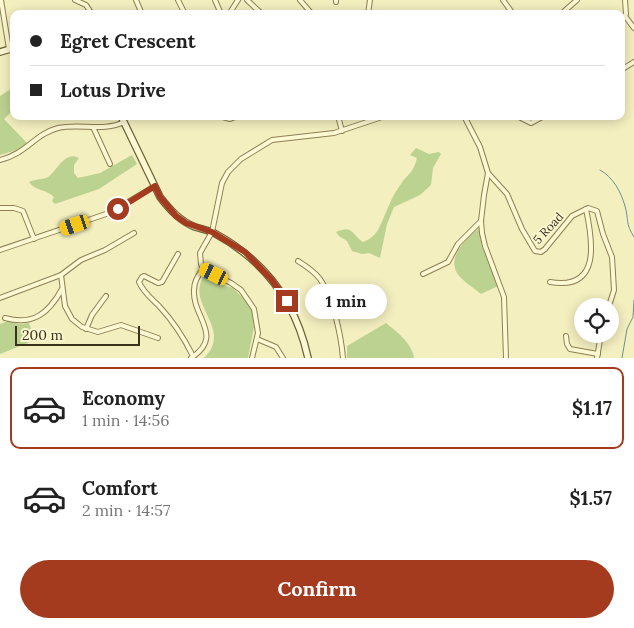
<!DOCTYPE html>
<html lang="en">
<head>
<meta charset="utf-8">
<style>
  body { margin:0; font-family:Lora,serif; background:#f2f2f2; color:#222; height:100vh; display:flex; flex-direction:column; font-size:19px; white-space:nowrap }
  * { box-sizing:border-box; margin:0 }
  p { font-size:16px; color:#767676 }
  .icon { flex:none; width:28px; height:28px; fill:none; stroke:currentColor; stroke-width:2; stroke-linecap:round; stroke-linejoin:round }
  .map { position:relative; height:358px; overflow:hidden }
  .sheet { display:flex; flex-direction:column; background:#fff; flex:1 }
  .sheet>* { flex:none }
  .hud { position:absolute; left:10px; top:10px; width:615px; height:110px; border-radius:10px; box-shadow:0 2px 12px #0003; display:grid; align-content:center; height:110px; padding:0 20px; background:#fff }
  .tools { position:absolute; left:574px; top:298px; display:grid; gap:10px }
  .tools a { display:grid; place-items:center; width:45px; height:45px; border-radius:50%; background:#fff; box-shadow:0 2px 12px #0003; font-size:25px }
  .scale { position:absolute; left:15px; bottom:12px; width:125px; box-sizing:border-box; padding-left:5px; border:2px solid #3b321b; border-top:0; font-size:14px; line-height:18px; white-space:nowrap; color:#3b321b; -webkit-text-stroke:4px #f9f6cf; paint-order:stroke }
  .end { position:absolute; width:22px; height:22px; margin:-11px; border:6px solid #a43a1e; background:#fff; box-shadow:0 0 0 2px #fff }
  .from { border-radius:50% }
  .bubble { position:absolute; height:35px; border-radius:18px; background:#fff; box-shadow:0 2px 12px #0003; font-size:16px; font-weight:700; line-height:35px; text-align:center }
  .car { position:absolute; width:15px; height:30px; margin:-15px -8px; border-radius:6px; box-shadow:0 0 4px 1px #0007; background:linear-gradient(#f5c518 24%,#345 0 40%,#f5c518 0 76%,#345 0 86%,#f5c518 0) }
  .hud b { display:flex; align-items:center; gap:18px; height:48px; font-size:19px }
  .hud b+b { border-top:1px solid #e0e0e0 }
  .hud i { width:12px; height:12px; background:#222 }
  ul { padding:9px 0 0; list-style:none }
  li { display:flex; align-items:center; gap:15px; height:82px; margin:0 10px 8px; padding:0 10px; border:2px solid transparent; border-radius:10px }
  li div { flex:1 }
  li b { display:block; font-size:19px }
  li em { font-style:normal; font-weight:700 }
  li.current { border-color:#a43a1e }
  li>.icon { width:45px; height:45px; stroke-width:1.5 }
  .action { display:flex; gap:10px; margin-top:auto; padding:10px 20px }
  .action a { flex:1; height:58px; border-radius:30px; background:#a43a1e; color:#fff; font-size:20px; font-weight:700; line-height:58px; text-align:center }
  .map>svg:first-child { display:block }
  .green { fill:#bcd291 }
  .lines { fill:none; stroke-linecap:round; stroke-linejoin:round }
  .stream { stroke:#689392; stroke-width:1 }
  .street-casing { stroke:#8e7f55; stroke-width:6 }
  .secondary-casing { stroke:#6f6038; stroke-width:8 }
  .street { stroke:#fdf9d3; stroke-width:4 }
  .secondary { stroke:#fdf9d3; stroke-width:5.5 }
  .route { stroke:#a43a1e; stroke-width:6 }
  .labels { text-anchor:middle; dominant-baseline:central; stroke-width:4; stroke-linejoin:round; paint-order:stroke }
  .street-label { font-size:12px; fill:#3b321b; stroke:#f9f6cf }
</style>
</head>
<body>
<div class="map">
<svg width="634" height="358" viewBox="0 0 634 358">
  <rect width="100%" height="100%" fill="#f3efbf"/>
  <!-- green -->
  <g class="green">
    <path d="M14 87V109L4 119 27 143 17 150 0 155V96Z"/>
    <path d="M416 148 429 154 439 152 441 154 433 168 431 185 420 195 394 207 387 224 380 258 369 253 362 254 352 251 347 241 339 236 336 232C353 224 352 235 363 242 369 240 375 235 378 230 386 215 390 198 401 184 409 172 413 174 417 158L410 155Z"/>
    <path d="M132 155 137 164 99 189 55 204 52 201 54 197C46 189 35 191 29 182 34 179 42 180 48 177 57 171 65 150 79 158L74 165V173L78 178 100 173Z"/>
    <path d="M479 228 482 247 498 286 481 294C474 288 462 281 457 273 447 255 467 239 479 228Z"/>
    <path d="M205 275 226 286 233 288 248 303 252 312 254 327 248 358H204C235 329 183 303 205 275Z"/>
    <path d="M8 321 20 324 29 323 35 340 0 354V324Z"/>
    <path d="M386 323C397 332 412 343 414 358H347V346Z"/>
  </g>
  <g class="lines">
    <!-- stream -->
    <g class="stream">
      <path d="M600 170C613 177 621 192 625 206 629 220 625 223 634 237"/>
      <path d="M622 358 627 329 633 317 634 300"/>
    </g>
    <defs>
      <g id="street">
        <path d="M1 0 9 49"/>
        <path d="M75 0 86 5 92 14"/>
        <path d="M136 0 142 14"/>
        <path d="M178 0 185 14"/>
        <path d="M215 0 221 14"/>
        <path d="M247 0 262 14"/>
        <path d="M300 0 312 14"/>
        <path d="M336 0V2"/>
        <path d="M503 0 513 14"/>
        <path d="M229 14 238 0"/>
        <path d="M368 14 370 0"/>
        <path d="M561 14 577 0"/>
        <path d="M625 16 634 28"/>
        <path d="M621 21 626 14 625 0"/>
        <path d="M621 70 634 62"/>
        <path d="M219 116 230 119 238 116"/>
        <path d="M338 116 342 131"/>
        <path d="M464 116 480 147 488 173 507 194 522 229 535 251 541 252 545 249 572 216 588 208 597 211 603 234 612 257 614 290 609 306"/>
        <path d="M517 116 531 123 544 116"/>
        <path d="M93 127 110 164"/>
        <path d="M0 160C26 154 35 134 58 128 79 123 104 132 124 122"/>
        <path d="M488 173 484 195 481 221 482 233 485 246 504 297 506 358"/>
        <path d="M0 208H14L23 211 34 239"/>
        <path d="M0 250 109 213 155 186"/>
        <path d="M178 254 162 282 158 283 144 276 142 277 139 282C143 292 152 299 159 306 173 321 184 338 193 356"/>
        <path d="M298 261C306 266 314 271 320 279 333 297 341 335 343 358"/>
        <path d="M423 274 448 262 458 244 481 221"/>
        <path d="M61 275 65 306 72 319 82 327 98 332 121 325 158 338"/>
        <path d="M550 282C601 291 593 242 586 209"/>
        <path d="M0 298 61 275 81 260 105 250 134 233"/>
        <path d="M5 318C33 326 49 313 62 289"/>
        <path d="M86 329 92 315 106 296"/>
        <path d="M566 336 567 344 570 349 598 354"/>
        <path d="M257 339 276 347 283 358"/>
        <path d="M191 358C225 336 192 317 194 290 194 282 198 275 203 269"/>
        <path d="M252 358 258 333 254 309 241 290 231 283 203 269 201 264 200 253 212 232 222 183 228 172 241 159 272 140 334 133 385 116"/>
        <path d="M597 358 601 334"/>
      </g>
      <g id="secondary">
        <path d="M0 52 14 48"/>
        <path d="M121 116 160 197C170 210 180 221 195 227 201 229 208 230 214 233 264 260 296 302 308 358"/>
      </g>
    </defs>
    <!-- street casing -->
    <use href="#street" class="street-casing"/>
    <!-- secondary casing -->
    <use href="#secondary" class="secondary-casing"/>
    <!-- street -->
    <use href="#street" class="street"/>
    <!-- secondary -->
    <use href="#secondary" class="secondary"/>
  </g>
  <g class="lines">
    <!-- route -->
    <path class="route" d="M118 209 155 186 160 197 176 216 186 223 212 232 245 252 271 279 287 301"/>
  </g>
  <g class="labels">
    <!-- street labels -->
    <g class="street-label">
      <text transform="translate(548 228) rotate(-47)">5 Road</text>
    </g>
  </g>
</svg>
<div class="tools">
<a><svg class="icon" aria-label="locate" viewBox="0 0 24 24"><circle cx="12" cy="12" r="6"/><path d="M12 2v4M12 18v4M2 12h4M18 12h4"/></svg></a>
</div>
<div class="scale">200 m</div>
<i class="end from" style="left:118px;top:209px"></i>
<i class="end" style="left:287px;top:301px"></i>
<div class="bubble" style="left:305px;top:284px;width:82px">1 min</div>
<i class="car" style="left:75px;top:225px;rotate:251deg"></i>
<i class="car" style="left:214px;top:274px;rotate:296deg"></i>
<div class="hud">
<b><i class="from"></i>Egret Crescent</b>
<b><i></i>Lotus Drive</b>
</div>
</div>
<section class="sheet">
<ul>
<li class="current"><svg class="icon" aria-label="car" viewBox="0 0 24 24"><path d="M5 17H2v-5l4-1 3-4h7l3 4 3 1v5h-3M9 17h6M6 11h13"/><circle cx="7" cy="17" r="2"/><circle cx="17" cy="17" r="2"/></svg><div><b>Economy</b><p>1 min · 14:56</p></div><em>$1.17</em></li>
<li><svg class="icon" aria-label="car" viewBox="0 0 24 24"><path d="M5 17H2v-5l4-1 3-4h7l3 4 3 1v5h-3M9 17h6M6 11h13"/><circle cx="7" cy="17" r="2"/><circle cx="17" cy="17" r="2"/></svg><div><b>Comfort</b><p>2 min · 14:57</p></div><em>$1.57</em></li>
</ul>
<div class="action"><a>Confirm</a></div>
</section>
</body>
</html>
